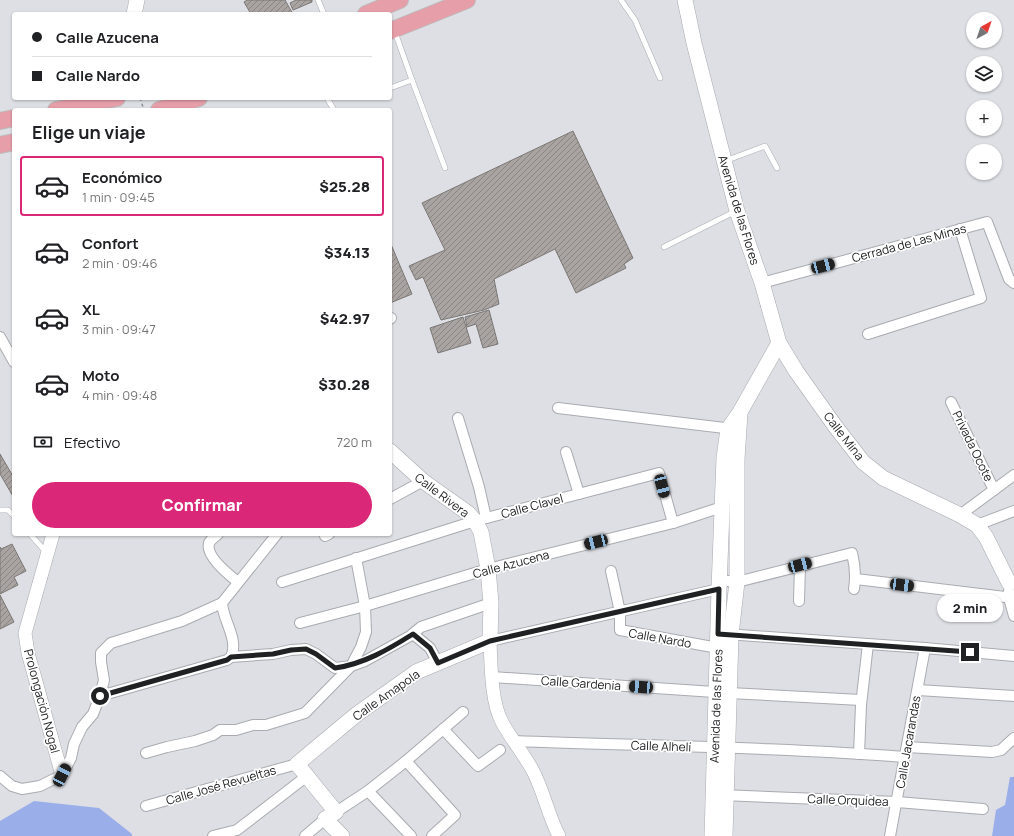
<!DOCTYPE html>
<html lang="es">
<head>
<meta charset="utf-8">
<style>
  body { margin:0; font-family:Manrope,sans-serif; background:#f6f6f6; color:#202124; height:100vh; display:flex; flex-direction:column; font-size:15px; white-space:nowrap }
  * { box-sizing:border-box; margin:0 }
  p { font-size:13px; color:#757577 }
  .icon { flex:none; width:22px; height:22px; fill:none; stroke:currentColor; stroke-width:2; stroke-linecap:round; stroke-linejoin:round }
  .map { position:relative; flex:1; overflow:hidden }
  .panel { position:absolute; left:12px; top:108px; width:380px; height:428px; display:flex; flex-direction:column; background:#fff; border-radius:4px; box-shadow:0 1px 3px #0004 }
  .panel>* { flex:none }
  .banner { position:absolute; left:12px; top:12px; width:380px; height:88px; border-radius:4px; box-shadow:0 1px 3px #0004; display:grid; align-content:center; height:88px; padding:0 20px; background:#fff }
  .needle { width:26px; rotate:40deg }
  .tools { position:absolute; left:966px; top:12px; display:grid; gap:8px }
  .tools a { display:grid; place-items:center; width:36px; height:36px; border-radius:50%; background:#fff; box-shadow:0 1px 3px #0004; font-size:20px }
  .end { position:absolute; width:18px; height:18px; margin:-9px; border:5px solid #202123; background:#fff; box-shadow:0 0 0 2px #fff }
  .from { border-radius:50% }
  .bubble { position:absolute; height:28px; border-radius:14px; background:#fff; box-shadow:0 1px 3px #0004; font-size:13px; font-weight:800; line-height:28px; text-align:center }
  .car { position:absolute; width:12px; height:24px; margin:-12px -6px; border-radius:5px; box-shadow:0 0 3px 1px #0007; background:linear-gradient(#222 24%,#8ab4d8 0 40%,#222 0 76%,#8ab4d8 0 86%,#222 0) }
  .banner b { display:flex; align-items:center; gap:14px; height:38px; font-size:15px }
  .banner b+b { border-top:1px solid #e0e0e0 }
  .banner i { width:10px; height:10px; background:#202124 }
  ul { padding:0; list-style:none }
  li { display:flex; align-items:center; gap:12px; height:60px; margin:0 8px 6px; padding:0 12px; border:2px solid transparent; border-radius:4px }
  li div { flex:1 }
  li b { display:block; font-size:15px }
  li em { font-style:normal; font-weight:800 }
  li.selected { border-color:#db2777 }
  li>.icon { width:36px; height:36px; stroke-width:1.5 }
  h2 { padding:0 20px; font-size:18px; line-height:48px }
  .pay { display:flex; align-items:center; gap:10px; height:44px; padding:0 20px; font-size:15px }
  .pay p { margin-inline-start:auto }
  .primary-button { display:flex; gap:8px; margin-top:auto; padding:8px 20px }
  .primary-button a { flex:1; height:46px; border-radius:24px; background:#db2777; color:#fff; font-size:16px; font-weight:800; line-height:46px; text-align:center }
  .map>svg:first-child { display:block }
  .green { fill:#9aaeea }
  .building { fill:url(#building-hatch); stroke:#7b7774 }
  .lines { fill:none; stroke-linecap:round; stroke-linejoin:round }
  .service-casing { stroke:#a9abb0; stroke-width:6 }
  .minor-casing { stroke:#a9abb0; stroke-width:12 }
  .tertiary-casing { stroke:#a9abb0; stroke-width:14 }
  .secondary-casing { stroke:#a9abb0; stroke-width:16 }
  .primary-casing { stroke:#bcbcbd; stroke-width:18 }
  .path { stroke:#8c8e91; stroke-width:1.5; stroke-dasharray:3 3; stroke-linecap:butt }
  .service { stroke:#fff; stroke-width:5 }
  .minor { stroke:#fff; stroke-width:10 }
  .tertiary { stroke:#fff; stroke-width:13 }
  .secondary { stroke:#fff; stroke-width:15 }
  .primary { stroke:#e69ea9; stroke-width:16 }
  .route { stroke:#202123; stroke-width:5 }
  .labels { text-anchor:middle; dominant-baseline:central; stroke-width:3.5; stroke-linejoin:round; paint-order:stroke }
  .street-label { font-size:12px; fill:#202123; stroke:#fff }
</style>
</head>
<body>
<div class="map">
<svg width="1014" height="836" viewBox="0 0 1014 836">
  <defs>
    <pattern id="building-hatch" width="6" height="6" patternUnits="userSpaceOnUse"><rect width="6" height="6" fill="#a9a4a1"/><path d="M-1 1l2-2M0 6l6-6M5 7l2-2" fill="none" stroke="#898583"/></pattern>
  </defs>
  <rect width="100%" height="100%" fill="#dddfe4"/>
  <!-- green -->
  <g class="green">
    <path d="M1010 777H1014V836H992L996 810 1005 805Z"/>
    <path d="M34 801 99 808 132 834V836H0V821Z"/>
  </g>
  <!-- building -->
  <g class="building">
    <path d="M247 0H285L293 14H251L244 2Z"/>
    <path d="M296 0H312V2L293 10 290 3Z"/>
    <path d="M573 131 633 258 624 264 626 268 576 293 555 249 494 279 499 304 484 310 441 320 423 277 416 280 409 266 445 250 422 203Z"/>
    <path d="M390 242 412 294 390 303Z"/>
    <path d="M489 310 498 344 483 348 476 324 467 327 465 317Z"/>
    <path d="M463 317 471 343 438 353 430 328Z"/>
    <path d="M0 454 14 478V498L0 474Z"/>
    <path d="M12 544 26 571 14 577 18 585 0 594V547L1 549Z"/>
    <path d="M0 595 14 622 0 629Z"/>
  </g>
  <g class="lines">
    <defs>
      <g id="service">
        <path d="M318 0 324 14"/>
        <path d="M621 0 635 20 660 78"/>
        <path d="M412 80 445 168"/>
        <path d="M390 88 412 80 395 32"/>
        <path d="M327 98 334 110"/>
        <path d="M725 161 765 146 777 168"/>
        <path d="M664 247 736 211"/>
        <path d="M0 510H8L14 516"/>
        <path d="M30 534 46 552"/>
      </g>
      <g id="minor">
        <path d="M762 283 987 222 1009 279 1014 283"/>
        <path d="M390 319 391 318"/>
        <path d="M868 334 981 298 960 229"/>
        <path d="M0 337 14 362"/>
        <path d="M951 402 994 490"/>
        <path d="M558 408 733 429"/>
        <path d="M458 418 479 487 486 518"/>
        <path d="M566 452 579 494"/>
        <path d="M390 499 423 481"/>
        <path d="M960 515 1014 475"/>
        <path d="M977 525 1014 511"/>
        <path d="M218 534C215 537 211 539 209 543 205 556 229 575 238 582"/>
        <path d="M325 536 329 534"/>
        <path d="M611 571 620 612V630L718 648"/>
        <path d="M856 579 1014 598"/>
        <path d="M719 580 737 582 852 553C855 565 856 577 854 589"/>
        <path d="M282 582 475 521 659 473 673 523"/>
        <path d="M1009 591V598L1014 616"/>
        <path d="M799 601 800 565"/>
        <path d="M222 603C223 621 239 639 231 657"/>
        <path d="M300 623 365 606 488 569 673 523 722 507"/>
        <path d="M413 634 430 648 438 663"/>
        <path d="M726 634 925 648 1014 656"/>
        <path d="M490 641 719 589"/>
        <path d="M492 677 729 693 861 700"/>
        <path d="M918 690 1014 696"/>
        <path d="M100 696 227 660 231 657 273 654 291 650 306 649 316 654 335 668 351 666 365 661 410 636 421 627 491 603"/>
        <path d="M443 729 478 766 500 750"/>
        <path d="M514 741C644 746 775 747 904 757"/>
        <path d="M907 747 992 752 1001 750 1014 738"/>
        <path d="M146 753 167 747 195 741 213 735 220 730H236L253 725H266L305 713 351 666 361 647 366 632 365 606 356 558"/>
        <path d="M859 754 861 705 868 644"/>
        <path d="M406 761 455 815 432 836"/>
        <path d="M0 776 12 786 22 789 40 786 62 775 71 758 74 744 82 727 93 714 100 696 104 680 101 662V653L111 643 182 621 222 603 277 534"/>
        <path d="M368 791 411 836"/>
        <path d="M721 795 897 802 983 809"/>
        <path d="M146 806 297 764"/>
        <path d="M336 812 368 791 406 761 463 712"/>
        <path d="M213 836 237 830 307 776"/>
        <path d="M305 836 325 819"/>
        <path d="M890 836 925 648"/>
      </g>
      <g id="tertiary">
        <path d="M53 534 25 633 28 653 62 775"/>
        <path d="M490 641C491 664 491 702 502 722 511 739 524 754 533 771 544 792 548 815 559 836"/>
      </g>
      <g id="secondary">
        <path d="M685 0 694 43 737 211 762 283 779 343 796 371 835 426 863 462 883 478 960 515 977 525 986 537 1009 583"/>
        <path d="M134 14 137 0"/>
        <path d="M342 836 325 819 336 812 297 764 357 714 416 672 490 641 491 603 488 569 481 532 475 521 468 513 423 481 390 451"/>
        <path d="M712 836 719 589 724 458 728 429 740 412 779 343"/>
        <path d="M725 836 731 635 737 582V459L740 413"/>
      </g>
      <g id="primary">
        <path d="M366 14 400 0"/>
        <path d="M390 31 467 0"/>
        <path d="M56 110 117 98"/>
        <path d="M159 110 199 98"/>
        <path d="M0 121 14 118"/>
        <path d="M0 145 14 142"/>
      </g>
    </defs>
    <!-- service casing -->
    <use href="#service" class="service-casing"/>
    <!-- minor casing -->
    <use href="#minor" class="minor-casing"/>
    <!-- tertiary casing -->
    <use href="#tertiary" class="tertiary-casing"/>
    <!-- secondary casing -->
    <use href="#secondary" class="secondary-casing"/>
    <!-- primary casing -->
    <use href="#primary" class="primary-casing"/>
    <!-- path -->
    <path class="path" d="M140 98 144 110"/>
    <!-- service -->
    <use href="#service" class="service"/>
    <!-- minor -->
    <use href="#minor" class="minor"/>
    <!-- tertiary -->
    <use href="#tertiary" class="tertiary"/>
    <!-- secondary -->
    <use href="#secondary" class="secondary"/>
    <!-- primary -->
    <use href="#primary" class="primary"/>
  </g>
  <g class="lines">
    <!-- route -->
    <path class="route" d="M100 696 227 660 231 657 273 654 291 650 306 649 316 654 335 668C364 664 389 649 413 634L430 648 438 663 490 641 719 589 718 634 970 652"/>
  </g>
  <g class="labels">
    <!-- street labels -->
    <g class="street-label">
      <text transform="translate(739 210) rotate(73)">Avenida de las Flores</text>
      <text transform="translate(909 243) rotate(-15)">Cerrada de Las Minas</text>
      <text transform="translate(844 436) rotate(52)">Calle Mina</text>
      <text transform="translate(973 446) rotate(64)">Privada Ocote</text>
      <text transform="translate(442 495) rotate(37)">Calle Rivera</text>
      <text transform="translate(532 506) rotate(-15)">Calle Clavel</text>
      <text transform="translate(511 564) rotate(-15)">Calle Azucena</text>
      <text transform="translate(660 638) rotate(10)">Calle Nardo</text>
      <text transform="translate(581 683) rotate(4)">Calle Gardenia</text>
      <text transform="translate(386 695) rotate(-35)">Calle Amapola</text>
      <text transform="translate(42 701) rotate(75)">Prolongación Nogal</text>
      <text transform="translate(716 706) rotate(-88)">Avenida de las Flores</text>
      <text transform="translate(908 742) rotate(-80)">Calle Jacarandas</text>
      <text transform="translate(661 746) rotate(2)">Calle Alhelí</text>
      <text transform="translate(221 785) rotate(-16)">Calle José Revueltas</text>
      <text transform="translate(848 800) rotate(2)">Calle Orquídea</text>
    </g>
  </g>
</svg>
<div class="tools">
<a><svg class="needle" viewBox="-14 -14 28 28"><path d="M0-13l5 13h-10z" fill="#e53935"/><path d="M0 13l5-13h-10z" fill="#757577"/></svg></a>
<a><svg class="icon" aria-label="layers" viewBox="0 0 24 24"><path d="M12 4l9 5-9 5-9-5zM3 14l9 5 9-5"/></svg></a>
<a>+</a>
<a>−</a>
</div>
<i class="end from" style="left:100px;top:696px"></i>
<i class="end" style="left:970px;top:652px"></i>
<div class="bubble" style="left:937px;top:594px;width:66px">2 min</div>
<i class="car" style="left:823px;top:266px;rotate:75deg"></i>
<i class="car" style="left:662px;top:486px;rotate:165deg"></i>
<i class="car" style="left:596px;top:542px;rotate:256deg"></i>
<i class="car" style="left:800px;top:565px;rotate:75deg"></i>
<i class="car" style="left:902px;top:585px;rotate:97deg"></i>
<i class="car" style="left:641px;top:687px;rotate:274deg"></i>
<i class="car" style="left:62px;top:775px;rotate:27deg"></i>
<div class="banner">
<b><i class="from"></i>Calle Azucena</b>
<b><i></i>Calle Nardo</b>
</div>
<section class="panel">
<h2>Elige un viaje</h2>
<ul>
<li class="selected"><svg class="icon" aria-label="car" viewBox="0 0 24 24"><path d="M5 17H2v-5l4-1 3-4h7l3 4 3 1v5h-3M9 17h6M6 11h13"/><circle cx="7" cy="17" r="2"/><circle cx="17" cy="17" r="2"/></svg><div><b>Económico</b><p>1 min · 09:45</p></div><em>$25.28</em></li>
<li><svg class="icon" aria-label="car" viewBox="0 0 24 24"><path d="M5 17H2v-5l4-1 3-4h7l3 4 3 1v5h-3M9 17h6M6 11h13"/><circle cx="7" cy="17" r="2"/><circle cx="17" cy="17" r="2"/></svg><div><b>Confort</b><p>2 min · 09:46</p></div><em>$34.13</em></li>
<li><svg class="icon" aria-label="car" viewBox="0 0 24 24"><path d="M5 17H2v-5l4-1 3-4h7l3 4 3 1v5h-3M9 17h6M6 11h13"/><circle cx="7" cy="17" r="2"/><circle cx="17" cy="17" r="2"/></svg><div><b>XL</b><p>3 min · 09:47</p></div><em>$42.97</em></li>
<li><svg class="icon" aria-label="car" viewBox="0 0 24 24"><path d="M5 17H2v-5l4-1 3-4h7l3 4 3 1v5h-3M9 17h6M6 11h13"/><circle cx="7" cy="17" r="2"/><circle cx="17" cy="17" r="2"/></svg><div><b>Moto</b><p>4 min · 09:48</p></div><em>$30.28</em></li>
</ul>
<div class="pay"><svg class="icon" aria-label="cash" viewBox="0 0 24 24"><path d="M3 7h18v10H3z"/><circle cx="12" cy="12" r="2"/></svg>Efectivo<p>720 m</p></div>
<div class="primary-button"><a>Confirmar</a></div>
</section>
</div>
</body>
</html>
